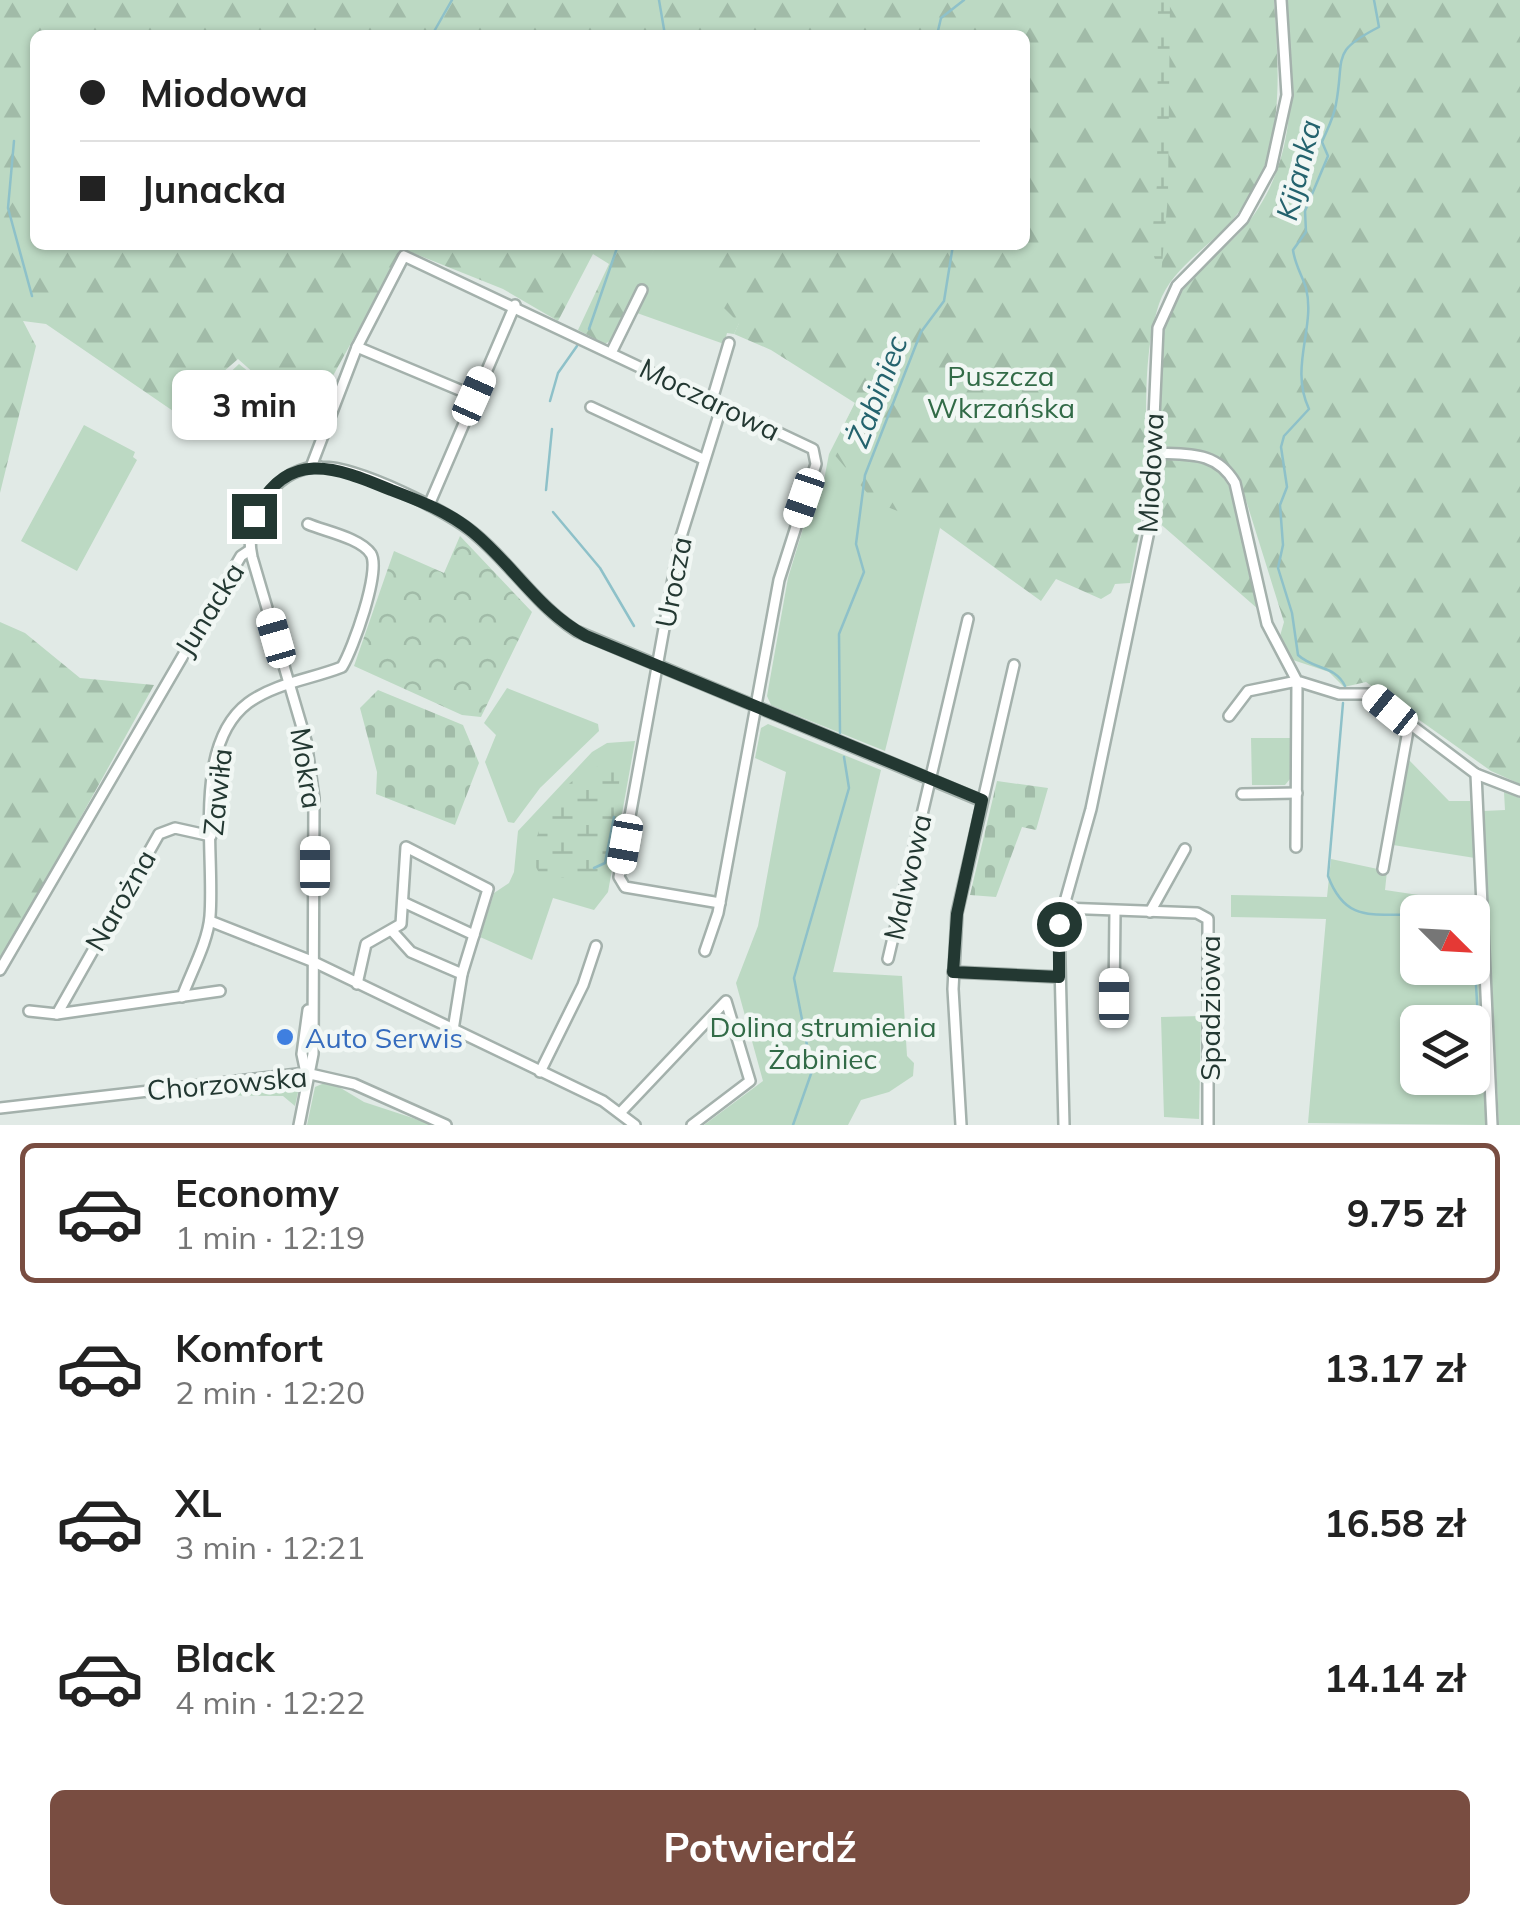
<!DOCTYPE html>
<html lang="pl">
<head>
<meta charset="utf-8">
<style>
  body { margin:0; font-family:Mulish,sans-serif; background:#f2f2f2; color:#222; height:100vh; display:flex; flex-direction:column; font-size:38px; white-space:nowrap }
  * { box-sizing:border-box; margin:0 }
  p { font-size:32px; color:#767676 }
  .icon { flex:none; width:55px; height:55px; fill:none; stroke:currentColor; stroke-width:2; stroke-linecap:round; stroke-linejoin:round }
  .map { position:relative; height:1125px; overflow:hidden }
  .details { display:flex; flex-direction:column; background:#fff; flex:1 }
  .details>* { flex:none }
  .hud { position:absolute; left:30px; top:30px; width:1000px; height:220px; border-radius:15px; box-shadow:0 2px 8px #0004; display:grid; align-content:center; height:220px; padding:0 50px; background:#fff }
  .needle { width:65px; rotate:114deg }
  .tools { position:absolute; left:1400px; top:895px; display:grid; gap:20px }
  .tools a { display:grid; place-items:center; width:90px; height:90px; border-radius:15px; background:#fff; box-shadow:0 2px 8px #0004; font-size:50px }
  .end { position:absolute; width:45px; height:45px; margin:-22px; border:12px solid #233832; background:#fff; box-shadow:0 0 0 5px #fff }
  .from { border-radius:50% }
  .bubble { position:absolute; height:70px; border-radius:15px; background:#fff; box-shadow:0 2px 8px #0004; font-size:32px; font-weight:700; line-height:70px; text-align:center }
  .car { position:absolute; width:30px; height:60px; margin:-30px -15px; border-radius:12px; box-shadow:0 0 8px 2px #0007; background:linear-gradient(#fff 24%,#345 0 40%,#fff 0 76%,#345 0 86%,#fff 0) }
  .hud b { display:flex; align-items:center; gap:35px; height:95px; font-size:38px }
  .hud b+b { border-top:2px solid #e0e0e0 }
  .hud i { width:25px; height:25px; background:#222 }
  ul { padding:18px 0 0; list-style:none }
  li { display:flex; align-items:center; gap:30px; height:140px; margin:0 20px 15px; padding:0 30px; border:5px solid transparent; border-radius:15px }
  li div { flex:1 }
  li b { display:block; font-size:38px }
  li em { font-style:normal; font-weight:700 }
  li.active { border-color:#794d41 }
  li>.icon { width:90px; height:90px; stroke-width:1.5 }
  .cta { display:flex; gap:20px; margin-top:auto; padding:20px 50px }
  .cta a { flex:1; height:115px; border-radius:15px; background:#794d41; color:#fff; font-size:40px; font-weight:700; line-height:115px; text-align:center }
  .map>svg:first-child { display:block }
  .green { fill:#bcd9c3; fill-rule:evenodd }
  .forest { fill:url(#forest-firs) }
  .wetland { fill:url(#wetland-marsh) }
  .cemetery { fill:url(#cemetery-stones) }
  .park { fill:url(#park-crowns) }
  .water { fill:#8ec1c9 }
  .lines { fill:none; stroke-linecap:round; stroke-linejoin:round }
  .stream { stroke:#8ec1c9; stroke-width:2.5 }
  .minor-casing { stroke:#a4b1ac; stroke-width:14 }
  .minor { stroke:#fff; stroke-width:9 }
  .route { stroke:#233832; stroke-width:12 }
  .shop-dot { fill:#3f7fe0; stroke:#f1f7f4; stroke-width:4 }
  .labels { text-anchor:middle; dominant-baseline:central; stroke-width:9; stroke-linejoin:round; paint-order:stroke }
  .park-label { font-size:28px; fill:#326b47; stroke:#f1f7f4 }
  .street-label { font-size:28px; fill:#233832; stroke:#f1f7f4 }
  .shop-label { font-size:28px; fill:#366cbe; stroke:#f1f7f4; text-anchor:start }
  .water-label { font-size:30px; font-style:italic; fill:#24636e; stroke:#f1f7f4 }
</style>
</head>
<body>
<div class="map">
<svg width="1520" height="1125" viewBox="0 0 1520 1125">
  <defs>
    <pattern id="forest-firs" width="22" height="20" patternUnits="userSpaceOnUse" patternTransform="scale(2.5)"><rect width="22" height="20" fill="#bcd9c3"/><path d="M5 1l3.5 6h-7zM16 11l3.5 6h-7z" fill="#a1bba8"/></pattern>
    <pattern id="wetland-marsh" width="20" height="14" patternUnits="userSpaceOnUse" patternTransform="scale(2.5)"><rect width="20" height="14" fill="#bcd9c3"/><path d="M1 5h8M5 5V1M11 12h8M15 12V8" fill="none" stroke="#a1bba8"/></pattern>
    <pattern id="cemetery-stones" width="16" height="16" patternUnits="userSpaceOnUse" patternTransform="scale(2.5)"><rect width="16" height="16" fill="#bcd9c3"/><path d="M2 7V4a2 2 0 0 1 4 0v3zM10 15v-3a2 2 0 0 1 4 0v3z" fill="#a1bba8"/></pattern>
    <pattern id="park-crowns" width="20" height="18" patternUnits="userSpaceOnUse" patternTransform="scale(2.5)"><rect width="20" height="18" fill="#bcd9c3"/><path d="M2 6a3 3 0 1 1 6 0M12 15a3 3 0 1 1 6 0" fill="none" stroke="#a1bba8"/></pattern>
  </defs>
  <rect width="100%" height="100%" fill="#e1eae6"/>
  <!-- green -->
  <g class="green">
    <path d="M656 245H721L762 275 734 334 727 333 724 344 637 313 646 292 635 286Z"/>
    <path d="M855 403 940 528 885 751 771 705 767 696 788 578 815 489 823 485 829 454Z"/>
    <path d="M84 425 135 452 133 457 137 460 77 571 21 541Z"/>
    <path d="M507 688 598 724 599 731 540 788 514 823 508 822 485 762 496 735 484 723Z"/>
    <path d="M768 724 881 770 833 972 902 976 907 1056 914 1063 913 1076 889 1092 861 1100 848 1125H704L763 1081 736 983 758 926 786 772 755 758 761 728Z"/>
    <path d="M1251 738H1290V779L1285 785H1252Z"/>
    <path d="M635 741 608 892 594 910 553 898 532 960 480 937 494 893 509 883 514 872 518 831 592 752 607 743Z"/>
    <path d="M1408 759 1449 801H1470L1475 858 1393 845Z"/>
    <path d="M1504 792 1520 798V1125H1499L1483 811 1505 810Z"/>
    <path d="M1331 859 1387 871 1385 890 1479 904 1486 1125 1308 1123 1326 919 1231 917V895L1327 897ZM1418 912H1472V968H1418ZM1418 1022H1472V1078H1418Z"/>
    <path d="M1201 1016 1199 1119 1164 1117 1161 1017Z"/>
    <path d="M290 1081 299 1088 295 1106 283 1096 200 1095V1090Z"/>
    <path d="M329 1081 364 1102 434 1125H307L315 1087Z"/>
  </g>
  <!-- forest -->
  <g class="forest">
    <path d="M0 0H1274C1279 74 1287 158 1234 218 1211 246 1171 268 1159 304 1138 369 1151 441 1143 508 1140 533 1134 558 1130 583L1115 584 1111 593 1101 599 1056 579 1041 601 940 528 875 502 832 452 855 403 771 350 734 334 739 323 712 296 716 271 708 245H1025V35H35V245H656L613 339 605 344 578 330 609 264 593 254 558 321 503 289 403 249 308 421 238 359 176 413 46 324 23 321 36 346 0 493Z"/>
    <path d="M1287 0H1520V784L1491 771 1366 682 1344 687 1329 672 1293 660 1280 636 1284 622 1240 481C1219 448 1197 453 1161 447 1162 406 1155 350 1170 311 1182 280 1219 255 1241 231 1300 164 1293 82 1287 0Z"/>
    <path d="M1161 460C1198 461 1211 455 1232 491L1258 609 1157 521Z"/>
    <path d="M0 622 25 633 80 678 154 685 0 963Z"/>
  </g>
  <!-- wetland -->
  <g class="wetland">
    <path d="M1158 0H1170L1168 195 1161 276 1151 248 1157 184Z"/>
    <path d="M239 364 254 376 251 399 244 405 246 390 238 389 219 403 203 398Z"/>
    <path d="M621 759 613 858 596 880 541 876 530 857C547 803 563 773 621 759Z"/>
  </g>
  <!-- cemetery -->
  <g class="cemetery">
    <path d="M378 690 463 725 479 763 455 825 376 794 377 772 360 708Z"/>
    <path d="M997 781 1048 788 1036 830 1022 827 996 897 970 895Z"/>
  </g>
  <!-- park -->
  <path class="park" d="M460 536 532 612 481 717 462 715 354 666 394 551 444 573Z"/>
  <!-- water -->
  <path class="water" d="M239 389 247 390C248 408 235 428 222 438L190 426 187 416 203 398 219 403Z"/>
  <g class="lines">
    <!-- stream -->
    <g class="stream">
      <path d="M659 0 665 35"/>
      <path d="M432 35 452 0"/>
      <path d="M937 35 941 18 964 0"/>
      <path d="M14 141 8 208 32 296"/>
      <path d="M589 329 618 245"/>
      <path d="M550 401 558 373 577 346"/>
      <path d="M546 490 552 429"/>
      <path d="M553 512 600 568 634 626"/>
      <path d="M1345 686C1335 665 1314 670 1298 655L1292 613 1278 568 1283 545 1280 505 1287 487 1281 447 1284 436 1309 409C1289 367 1316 327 1306 288 1302 275 1295 265 1293 250L1306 232 1305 211 1328 156 1322 142C1327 130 1334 117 1336 104 1345 56 1330 52 1379 27L1374 0"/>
      <path d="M1343 703 1328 876C1346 924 1373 913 1418 915"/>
      <path d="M840 733 839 634 864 572 856 544 865 475 921 332 944 301 953 245"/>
      <path d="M594 868 605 863 614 817"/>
      <path d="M1472 917 1481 1070"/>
      <path d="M793 1125 812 1071 794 978 849 788 844 757"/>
    </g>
    <defs>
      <g id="minor">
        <path d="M357 347 474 396"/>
        <path d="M612 351 642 290"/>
        <path d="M712 400 729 343"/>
        <path d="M591 407 703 459"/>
        <path d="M1152 453C1187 455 1216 450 1235 483L1267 624 1297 681 1339 694H1370L1476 774 1520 791"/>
        <path d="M311 467 357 347 404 256 813 449 816 464 779 580 718 913 705 951"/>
        <path d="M429 505 515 305"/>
        <path d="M1229 716 1248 691 1297 681 1296 847"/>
        <path d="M1476 774 1492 1125"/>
        <path d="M1242 794 1297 793"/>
        <path d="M1383 869 1409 725"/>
        <path d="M403 902 474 935"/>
        <path d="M720 903 625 887 619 877 680 540 722 405"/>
        <path d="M1062 908 1197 913 1208 919V1125"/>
        <path d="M1150 912 1185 849"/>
        <path d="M210 921 314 962 603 1101 635 1125"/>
        <path d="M393 932 411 952 462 974"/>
        <path d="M888 959 968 619"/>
        <path d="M0 970 241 556 250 550"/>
        <path d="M953 972 1059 977"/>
        <path d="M357 984 366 944 401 924 406 847 488 889 462 974 453 1030"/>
        <path d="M182 997C191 972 208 942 210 916 215 853 192 745 248 703 275 683 312 679 342 667 353 649 381 571 371 554 361 538 324 531 308 524"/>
        <path d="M1114 1001 1115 911"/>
        <path d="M29 1011 57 1014 220 991"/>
        <path d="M57 1014 159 834 175 828 211 836"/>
        <path d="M540 1072 583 985 596 946"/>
        <path d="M306 1073 302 1054 308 1010"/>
        <path d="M0 1108 306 1073 354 1084 446 1125"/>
        <path d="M620 1113 726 1001 750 1081 692 1125"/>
        <path d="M299 1125 313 1054 314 798 306 741 252 557C247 533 252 511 269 493 282 477 301 466 322 467 358 467 449 511 476 535 512 565 536 605 576 631L982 801"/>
        <path d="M961 1125 953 989 957 913 1014 665"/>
        <path d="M1064 1125 1059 923 1091 809 1149 531 1158 328 1177 286 1243 219 1271 168 1287 95 1281 0"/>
      </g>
    </defs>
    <!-- minor casing -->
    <use href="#minor" class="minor-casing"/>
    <!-- minor -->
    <use href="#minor" class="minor"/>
  </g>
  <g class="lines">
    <!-- route -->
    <path class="route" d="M254 516C286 447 336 467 391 490 420 501 449 512 473 532 513 565 539 611 586 636L982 800 957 914 953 972 1059 977V924"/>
  </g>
  <!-- markers -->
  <circle class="shop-dot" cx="285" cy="1037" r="10"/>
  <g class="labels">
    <!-- park labels -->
    <g class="park-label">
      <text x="1001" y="375">Puszcza<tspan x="1001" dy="32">Wkrzańska</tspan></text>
      <text x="823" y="1026">Dolina strumienia<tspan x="823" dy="32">Żabiniec</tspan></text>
    </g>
    <!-- street labels -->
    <g class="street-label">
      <text transform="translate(710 399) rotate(26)">Moczarowa</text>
      <text transform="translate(1150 473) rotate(-87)">Miodowa</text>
      <text transform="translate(673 582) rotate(-79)">Urocza</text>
      <text transform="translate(209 609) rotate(-58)">Junacka</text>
      <text transform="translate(307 768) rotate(81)">Mokra</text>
      <text transform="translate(217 792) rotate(-84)">Zawiła</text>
      <text transform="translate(907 877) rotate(-77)">Malwowa</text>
      <text transform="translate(120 900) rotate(-60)">Narożna</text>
      <text transform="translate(1209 1008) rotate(-90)">Spadziowa</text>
      <text transform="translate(227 1083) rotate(-5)">Chorzowska</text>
    </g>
    <!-- shop labels -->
    <g class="shop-label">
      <text x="305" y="1037">Auto Serwis</text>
    </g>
    <!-- water labels -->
    <g class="water-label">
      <text transform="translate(1298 170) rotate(-76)">Kijanka</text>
      <text transform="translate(877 391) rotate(-69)">Żabiniec</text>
    </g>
  </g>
</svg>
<div class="tools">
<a><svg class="needle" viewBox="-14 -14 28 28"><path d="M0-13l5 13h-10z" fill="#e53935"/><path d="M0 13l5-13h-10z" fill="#767676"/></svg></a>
<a><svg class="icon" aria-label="layers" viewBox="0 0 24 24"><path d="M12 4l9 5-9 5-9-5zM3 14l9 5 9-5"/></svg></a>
</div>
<i class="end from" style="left:1059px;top:924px"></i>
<i class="end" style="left:254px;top:516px"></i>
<div class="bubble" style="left:172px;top:370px;width:165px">3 min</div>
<i class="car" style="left:474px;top:396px;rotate:24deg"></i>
<i class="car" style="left:804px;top:498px;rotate:199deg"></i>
<i class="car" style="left:276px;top:638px;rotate:344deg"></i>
<i class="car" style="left:1390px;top:710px;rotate:309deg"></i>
<i class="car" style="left:625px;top:844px;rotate:190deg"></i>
<i class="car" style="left:315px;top:866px;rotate:0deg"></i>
<i class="car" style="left:1114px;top:998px;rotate:0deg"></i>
<div class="hud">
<b><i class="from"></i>Miodowa</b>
<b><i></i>Junacka</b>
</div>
</div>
<section class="details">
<ul>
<li class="active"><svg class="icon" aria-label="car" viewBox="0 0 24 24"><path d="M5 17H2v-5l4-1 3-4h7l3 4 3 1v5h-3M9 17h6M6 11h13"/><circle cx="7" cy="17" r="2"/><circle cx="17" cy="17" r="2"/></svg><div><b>Economy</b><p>1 min · 12:19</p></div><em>9.75 zł</em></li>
<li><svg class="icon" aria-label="car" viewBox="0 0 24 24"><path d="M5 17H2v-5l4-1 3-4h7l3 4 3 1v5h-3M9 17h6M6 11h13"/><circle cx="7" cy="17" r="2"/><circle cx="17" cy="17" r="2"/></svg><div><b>Komfort</b><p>2 min · 12:20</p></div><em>13.17 zł</em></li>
<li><svg class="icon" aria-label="car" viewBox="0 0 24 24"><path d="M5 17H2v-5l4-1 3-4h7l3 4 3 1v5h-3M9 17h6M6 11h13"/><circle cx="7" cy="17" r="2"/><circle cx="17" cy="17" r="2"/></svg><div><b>XL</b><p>3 min · 12:21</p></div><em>16.58 zł</em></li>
<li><svg class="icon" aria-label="car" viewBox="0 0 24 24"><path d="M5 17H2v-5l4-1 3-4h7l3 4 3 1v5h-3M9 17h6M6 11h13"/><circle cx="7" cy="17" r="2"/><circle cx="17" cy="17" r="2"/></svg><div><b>Black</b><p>4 min · 12:22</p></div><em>14.14 zł</em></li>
</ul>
<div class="cta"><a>Potwierdź</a></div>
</section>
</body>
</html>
